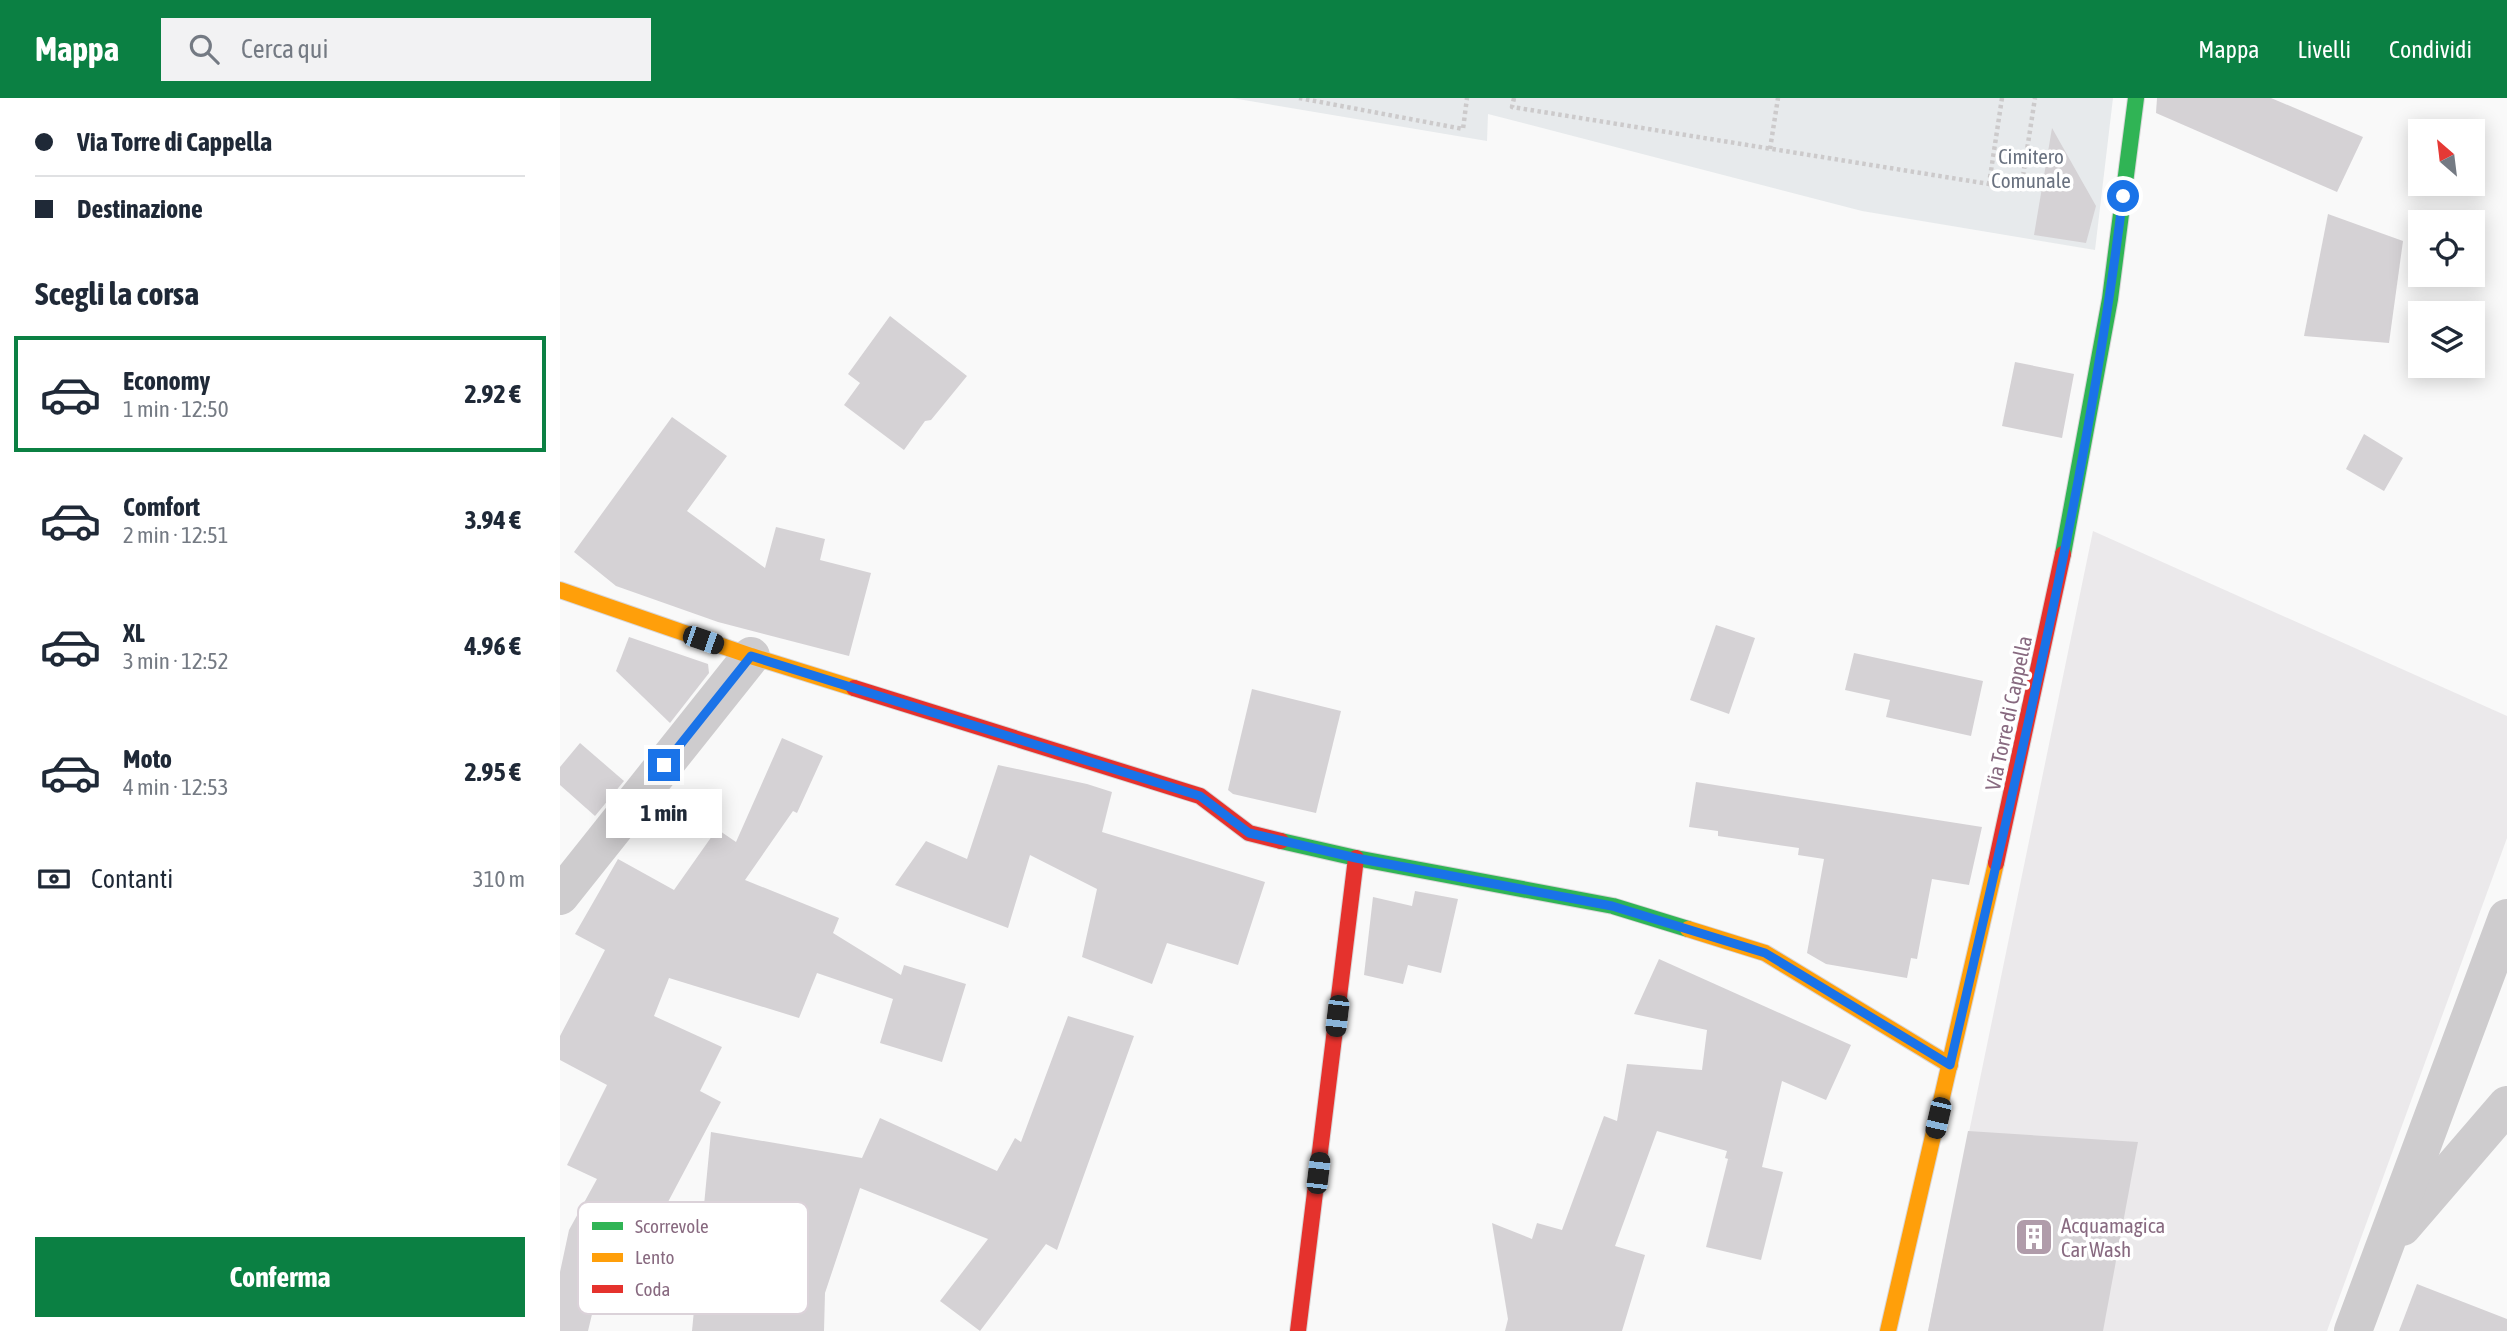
<!DOCTYPE html>
<html lang="it">
<head>
<meta charset="utf-8">
<style>
  body { margin:0; font-family:"Asap Condensed",sans-serif; background:#f2f2f3; color:#1f2937; height:100vh; display:flex; flex-direction:column; font-size:26px; white-space:nowrap }
  * { box-sizing:border-box; margin:0 }
  p { font-size:23px; color:#747a83 }
  .icon { flex:none; width:38px; height:38px; fill:none; stroke:currentColor; stroke-width:2; stroke-linecap:round; stroke-linejoin:round }
  .map { position:relative; flex:1; overflow:hidden }
  .side { display:flex; flex-direction:column; background:#fff; width:560px }
  .side>* { flex:none }
  .banner { display:grid; align-content:center; height:154px; padding:0 35px; background:#fff }
  .needle { width:46px; rotate:332deg }
  .buttons { position:absolute; left:1848px; top:21px; display:grid; gap:14px }
  .buttons a { display:grid; place-items:center; width:77px; height:77px; border-radius:0px; background:#fff; box-shadow:0 4px 18px #0003; font-size:35px }
  .end { position:absolute; width:32px; height:32px; margin:-16px; border:9px solid #1a73e8; background:#fff; box-shadow:0 0 0 4px #fff }
  .from { border-radius:50% }
  .bubble { position:absolute; height:49px; border-radius:0px; background:#fff; box-shadow:0 4px 18px #0003; font-size:23px; font-weight:700; line-height:49px; text-align:center }
  .car { position:absolute; width:21px; height:42px; margin:-21px -10px; border-radius:9px; box-shadow:0 0 5px 2px #0007; background:linear-gradient(#222 24%,#8ab4d8 0 40%,#222 0 76%,#8ab4d8 0 86%,#222 0) }
  .banner b { display:flex; align-items:center; gap:24px; height:66px; font-size:26px }
  .banner b+b { border-top:2px solid #e0e1e3 }
  .banner i { width:18px; height:18px; background:#1f2937 }
  ul { padding:0; list-style:none }
  li { display:flex; align-items:center; gap:21px; height:116px; margin:0 14px 10px; padding:0 21px; border:4px solid transparent; border-radius:0px }
  li div { flex:1 }
  li b { display:block; font-size:26px }
  li em { font-style:normal; font-weight:700 }
  li.active { border-color:#0b8043 }
  li>.icon { width:63px; height:63px; stroke-width:1.5 }
  h2 { padding:0 35px; font-size:32px; line-height:84px }
  .pay { display:flex; align-items:center; gap:18px; height:77px; padding:0 35px; font-size:26px }
  .pay p { margin-inline-start:auto }
  .action { display:flex; gap:14px; margin-top:auto; padding:14px 35px }
  .action a { flex:1; height:80px; border-radius:0px; background:#0b8043; color:#fff; font-size:28px; font-weight:700; line-height:80px; text-align:center }
  header { display:flex; align-items:center; gap:42px; box-sizing:border-box; height:98px; padding:0 35px; background:#0b8043; color:#fff }
  header strong { font-size:33px }
  nav { display:flex; gap:38px; margin-inline-start:auto; font-size:24px }
  .search { width:490px; height:63px; background:#f2f2f3; display:flex; align-items:center; gap:18px; box-sizing:border-box; padding:0 24px; border-radius:0px; color:#747a83; font-size:26px }
  main { display:flex; flex:1; min-height:0 }
  .map>svg:first-child { display:block }
  .built { fill:#ebe9eb }
  .green { fill:#e7eaec }
  .building { fill:#d5d2d5 }
  .lines { fill:none; stroke-linecap:round; stroke-linejoin:round }
  .fast-casing { stroke:#d8d6d7; stroke-width:18 }
  .slow-casing { stroke:#d8d6d7; stroke-width:18 }
  .jam-casing { stroke:#d8d6d7; stroke-width:18 }
  .path { stroke:#cccacb; stroke-width:4.5; stroke-dasharray:3.5 3.5; stroke-linecap:butt }
  .street { stroke:#ceccce; stroke-width:38 }
  .fast { stroke:#30b455; stroke-width:16 }
  .slow { stroke:#ff9f0a; stroke-width:16 }
  .jam { stroke:#e5322d; stroke-width:16 }
  .route { stroke:#1a73e8; stroke-width:9 }
  .labels { text-anchor:middle; dominant-baseline:central; stroke-width:7; stroke-linejoin:round; paint-order:stroke }
  .park-label { font-size:21px; fill:#69717f; stroke:#fff }
  .street-label { font-size:21px; fill:#886a80; stroke:#fff }
  .poi-label { font-size:21px; fill:#886a80; stroke:#fff; text-anchor:start }
  .key { fill:#fff; stroke:#dbd2d9; stroke-width:2 }
  .key-label { font-size:19px; fill:#886a80 }
</style>
</head>
<body>
<header>
<strong>Mappa</strong>
<div class="search"><svg class="icon" aria-label="search" viewBox="0 0 24 24"><circle cx="10" cy="10" r="6"/><path d="M15 15l6 6"/></svg>Cerca qui</div>
<nav><a>Mappa</a><a>Livelli</a><a>Condividi</a></nav>
</header>
<main>
<section class="side">
<div class="banner">
<b><i class="from"></i>Via Torre di Cappella</b>
<b><i></i>Destinazione</b>
</div>
<h2>Scegli la corsa</h2>
<ul>
<li class="active"><svg class="icon" aria-label="car" viewBox="0 0 24 24"><path d="M5 17H2v-5l4-1 3-4h7l3 4 3 1v5h-3M9 17h6M6 11h13"/><circle cx="7" cy="17" r="2"/><circle cx="17" cy="17" r="2"/></svg><div><b>Economy</b><p>1 min · 12:50</p></div><em>2.92 €</em></li>
<li><svg class="icon" aria-label="car" viewBox="0 0 24 24"><path d="M5 17H2v-5l4-1 3-4h7l3 4 3 1v5h-3M9 17h6M6 11h13"/><circle cx="7" cy="17" r="2"/><circle cx="17" cy="17" r="2"/></svg><div><b>Comfort</b><p>2 min · 12:51</p></div><em>3.94 €</em></li>
<li><svg class="icon" aria-label="car" viewBox="0 0 24 24"><path d="M5 17H2v-5l4-1 3-4h7l3 4 3 1v5h-3M9 17h6M6 11h13"/><circle cx="7" cy="17" r="2"/><circle cx="17" cy="17" r="2"/></svg><div><b>XL</b><p>3 min · 12:52</p></div><em>4.96 €</em></li>
<li><svg class="icon" aria-label="car" viewBox="0 0 24 24"><path d="M5 17H2v-5l4-1 3-4h7l3 4 3 1v5h-3M9 17h6M6 11h13"/><circle cx="7" cy="17" r="2"/><circle cx="17" cy="17" r="2"/></svg><div><b>Moto</b><p>4 min · 12:53</p></div><em>2.95 €</em></li>
</ul>
<div class="pay"><svg class="icon" aria-label="cash" viewBox="0 0 24 24"><path d="M3 7h18v10H3z"/><circle cx="12" cy="12" r="2"/></svg>Contanti<p>310 m</p></div>
<div class="action"><a>Conferma</a></div>
</section>
<div class="map">
<svg width="1947" height="1233" viewBox="0 0 1947 1233">
  <rect width="100%" height="100%" fill="#f9f9f9"/>
  <!-- built -->
  <path class="built" d="M1533 433 1947 618V740L1767 1233H1368Z"/>
  <!-- green -->
  <path class="green" d="M672 0H1553L1535 152 1302 113 928 16 927 43Z"/>
  <!-- building -->
  <g class="building">
    <path d="M1597 0H1711L1803 39 1777 94 1596 15Z"/>
    <path d="M1492 30 1536 108 1526 145 1474 137Z"/>
    <path d="M1768 116 1843 143 1829 245 1744 238Z"/>
    <path d="M330 218 407 278 371 322 365 323 344 352 284 307 300 285 288 276Z"/>
    <path d="M1455 264 1514 276 1502 340 1442 328Z"/>
    <path d="M112 319 167 358 127 413 205 470 216 429 265 441 260 462 311 475 289 558 158 524 56 488 14 454Z"/>
    <path d="M1804 336 1843 360 1824 393 1786 371Z"/>
    <path d="M1156 527 1195 540 1169 616 1130 602Z"/>
    <path d="M69 539 148 566 149 575 110 625 56 573Z"/>
    <path d="M1294 555 1423 583 1411 638 1326 619 1330 602 1285 592Z"/>
    <path d="M692 591 781 613 756 715 673 696 668 692Z"/>
    <path d="M222 640 263 658 237 715 233 713 185 782 279 820 273 835 341 877 344 867 406 886 382 964 320 945 333 901 257 875 239 920 109 880 94 918 162 949 140 993 161 1004 82 1153 51 1137 28 1233H0V1174L9 1132 37 1081 7 1067 47 987 0 962V938L45 852 15 836 58 761 114 792 157 731 176 744Z"/>
    <path d="M20 645 64 683 35 718 0 687V669Z"/>
    <path d="M438 667 527 686 552 694 542 734 705 784 678 867 607 845 592 886 522 859 537 791 470 757 448 830 335 787 366 743 407 761Z"/>
    <path d="M1136 684 1422 729 1409 787 1372 781 1357 861 1351 860 1347 880 1266 866 1247 855 1264 761 1238 757 1239 750 1158 738V733L1129 729Z"/>
    <path d="M855 793 898 801 881 875 848 867 843 886 804 877 813 799 852 808Z"/>
    <path d="M1099 861 1291 947 1266 1002 1222 983 1202 1069 1223 1074 1201 1162 1146 1149 1168 1061 1175 1063 1165 1060 1167 1053 1097 1033 1055 1148 1085 1157 1062 1233H945L948 1221 932 1125 972 1141 977 1125 1002 1132 1044 1018 1057 1023 1067 966 1142 972 1147 932 1074 916Z"/>
    <path d="M508 918 574 938 497 1152 486 1146 420 1233 380 1203 428 1141 300 1090 265 1195 264 1233H132L151 1034 302 1060 320 1020 437 1073 455 1040 461 1044Z"/>
    <path d="M1408 1033 1578 1044 1543 1233H1368Z"/>
    <path d="M1857 1186 1947 1221V1233H1839Z"/>
  </g>
  <g class="lines">
    <defs>
      <g id="fast">
        <path d="M1503 456 1550 201 1576 0"/>
        <path d="M721 743 796 760 1053 808 1128 831"/>
      </g>
      <g id="slow">
        <path d="M0 492 191 558 294 590"/>
        <path d="M1128 831 1205 855 1390 967"/>
        <path d="M1328 1233 1436 765"/>
      </g>
      <g id="jam">
        <path d="M294 590 640 698 689 735 721 743"/>
        <path d="M1436 765 1503 456"/>
        <path d="M738 1233 796 760"/>
      </g>
    </defs>
    <!-- fast casing -->
    <use href="#fast" class="fast-casing"/>
    <!-- slow casing -->
    <use href="#slow" class="slow-casing"/>
    <!-- jam casing -->
    <use href="#jam" class="jam-casing"/>
    <!-- path -->
    <g class="path">
      <path d="M739 0 903 31 907 0"/>
      <path d="M954 0 952 9 1429 86"/>
      <path d="M1442 0 1429 86 1461 91 1475 0"/>
      <path d="M1210 51 1218 0"/>
    </g>
    <!-- street -->
    <g class="street">
      <path d="M0 798 191 558"/>
      <path d="M1842 1129 1947 1007"/>
      <path d="M1793 1233 1947 820"/>
    </g>
    <!-- fast -->
    <use href="#fast" class="fast"/>
    <!-- slow -->
    <use href="#slow" class="slow"/>
    <!-- jam -->
    <use href="#jam" class="jam"/>
  </g>
  <g class="lines">
    <!-- route -->
    <path class="route" d="M104 667 191 558 640 698 689 735 796 760 1052 808 1205 855 1390 967C1456 680 1527 391 1563 98"/>
  </g>
  <!-- icons -->
  <defs>
    <symbol id="building-square" viewBox="-11 -11 22 22"><rect x="-9" y="-9" width="18" height="18" rx="4" fill="#b09caa" stroke="#fff"/><path d="M-4-6H4V6H1V3H-1V6H-4ZM-2.5-4.3h1.7v1.8h-1.7ZM.8-4.3h1.7v1.8H.8ZM-2.5-1h1.7V.8h-1.7ZM.8-1h1.7V.8H.8Z" fill="#fff"/></symbol>
  </defs>
  <g fill-rule="evenodd">
    <use href="#building-square" x="1452" y="1117" width="44" height="44"/>
  </g>
  <g class="labels">
    <!-- park labels -->
    <g class="park-label">
      <text x="1471" y="58">Cimitero<tspan x="1471" dy="24">Comunale</tspan></text>
    </g>
    <!-- street labels -->
    <g class="street-label">
      <text transform="translate(1448 615) rotate(-78)">Via Torre di Cappella</text>
    </g>
    <!-- poi labels -->
    <g class="poi-label">
      <text x="1501" y="1127">Acquamagica<tspan x="1501" dy="24">Car Wash</tspan></text>
    </g>
  </g>
  <!-- legend -->
  <rect x="18" y="1104" width="230" height="112" rx="10" class="key"/>
  <rect x="32" y="1124" width="31" height="8" fill="#30b455"/>
  <rect x="32" y="1155" width="31" height="9" fill="#ff9f0a"/>
  <rect x="32" y="1187" width="31" height="8" fill="#e5322d"/>
  <g class="key-label">
    <text x="75" y="1135">Scorrevole</text>
    <text x="75" y="1166">Lento</text>
    <text x="75" y="1198">Coda</text>
  </g>
</svg>
<div class="buttons">
<a><svg class="needle" viewBox="-14 -14 28 28"><path d="M0-13l5 13h-10z" fill="#e53935"/><path d="M0 13l5-13h-10z" fill="#747a83"/></svg></a>
<a><svg class="icon" aria-label="locate" viewBox="0 0 24 24"><circle cx="12" cy="12" r="6"/><path d="M12 2v4M12 18v4M2 12h4M18 12h4"/></svg></a>
<a><svg class="icon" aria-label="layers" viewBox="0 0 24 24"><path d="M12 4l9 5-9 5-9-5zM3 14l9 5 9-5"/></svg></a>
</div>
<i class="end from" style="left:1563px;top:98px"></i>
<i class="end" style="left:104px;top:667px"></i>
<div class="bubble" style="left:46px;top:691px;width:116px">1 min</div>
<i class="car" style="left:143px;top:542px;rotate:109deg"></i>
<i class="car" style="left:777px;top:918px;rotate:187deg"></i>
<i class="car" style="left:1378px;top:1020px;rotate:193deg"></i>
<i class="car" style="left:758px;top:1075px;rotate:7deg"></i>
</div>
</main>
</body>
</html>
